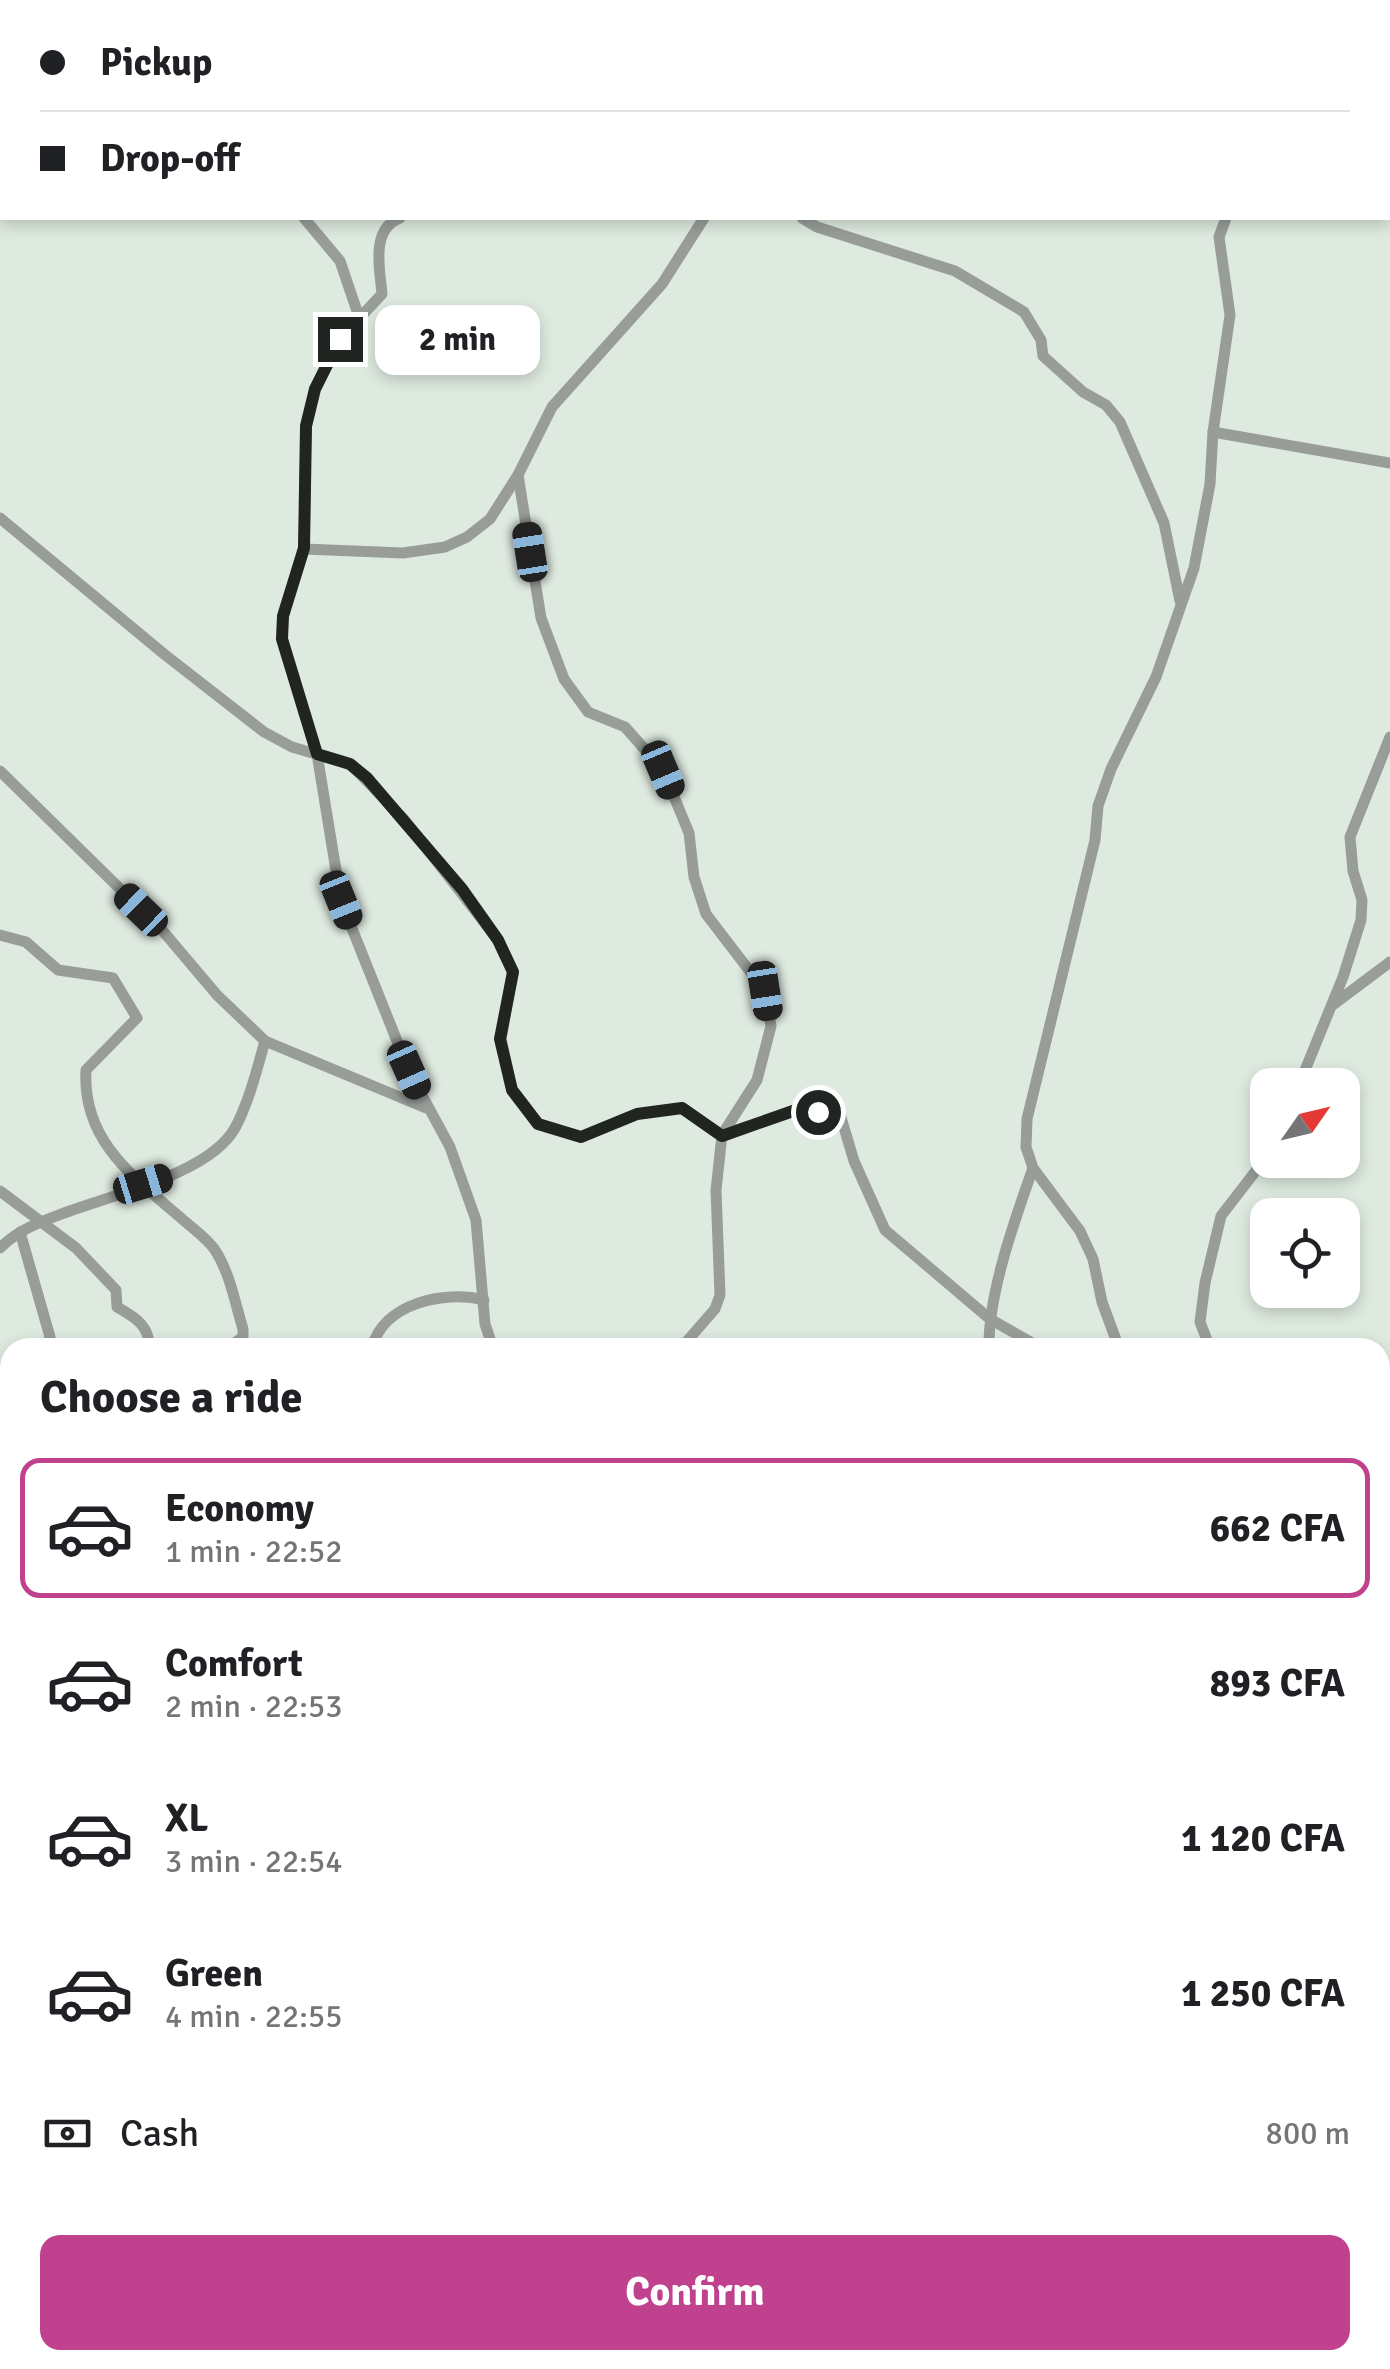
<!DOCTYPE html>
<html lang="en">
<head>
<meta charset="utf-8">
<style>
  body { margin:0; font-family:Signika,sans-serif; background:#f2f2f2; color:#202124; height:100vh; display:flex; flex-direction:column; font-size:38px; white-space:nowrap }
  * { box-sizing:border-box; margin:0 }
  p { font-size:32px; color:#757577 }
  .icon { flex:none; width:55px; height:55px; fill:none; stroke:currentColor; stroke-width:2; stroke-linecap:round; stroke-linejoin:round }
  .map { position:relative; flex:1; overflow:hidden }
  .side { position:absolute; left:0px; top:1338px; width:1390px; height:1032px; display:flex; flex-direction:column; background:#fff; border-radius:30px 30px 0 0; box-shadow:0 5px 15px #0003 }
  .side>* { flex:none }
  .top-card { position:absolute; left:0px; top:0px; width:1390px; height:220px; box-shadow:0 5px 15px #0003; display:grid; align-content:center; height:220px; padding:0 40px; background:#fff }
  .needle { width:65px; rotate:56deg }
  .fabs { position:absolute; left:1250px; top:1068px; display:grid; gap:20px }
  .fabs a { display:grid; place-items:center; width:110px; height:110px; border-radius:20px; background:#fff; box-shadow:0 5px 15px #0003; font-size:50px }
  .end { position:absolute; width:45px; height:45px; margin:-22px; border:12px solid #212521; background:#fff; box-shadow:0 0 0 5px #fff }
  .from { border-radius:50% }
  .bubble { position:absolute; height:70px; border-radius:20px; background:#fff; box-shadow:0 5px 15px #0003; font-size:32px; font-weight:700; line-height:70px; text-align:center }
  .car { position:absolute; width:30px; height:60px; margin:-30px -15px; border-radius:12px; box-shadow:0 0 8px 2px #0007; background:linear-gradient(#222 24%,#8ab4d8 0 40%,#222 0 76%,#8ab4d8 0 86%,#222 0) }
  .top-card b { display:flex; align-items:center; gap:35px; height:95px; font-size:38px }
  .top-card b+b { border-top:2px solid #e0e0e0 }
  .top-card i { width:25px; height:25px; background:#202124 }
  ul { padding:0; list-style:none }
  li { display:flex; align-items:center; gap:30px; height:140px; margin:0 20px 15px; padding:0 20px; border:5px solid transparent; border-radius:20px }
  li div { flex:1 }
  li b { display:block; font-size:38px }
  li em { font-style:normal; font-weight:700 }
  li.on { border-color:#c0428f }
  li>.icon { width:90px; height:90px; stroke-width:1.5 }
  h2 { padding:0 40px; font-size:45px; line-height:120px }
  .pay { display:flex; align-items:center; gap:25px; height:110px; padding:0 40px; font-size:38px }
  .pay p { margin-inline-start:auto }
  .primary-button { display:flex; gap:20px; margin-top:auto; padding:20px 40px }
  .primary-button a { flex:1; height:115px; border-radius:20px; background:#c0428f; color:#fff; font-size:40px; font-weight:700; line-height:115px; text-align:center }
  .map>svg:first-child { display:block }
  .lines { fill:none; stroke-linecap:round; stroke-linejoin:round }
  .street { stroke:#989d99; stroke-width:11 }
  .route { stroke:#212521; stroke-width:12 }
</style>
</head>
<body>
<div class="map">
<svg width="1390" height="2369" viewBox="0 0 1390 2369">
  <rect width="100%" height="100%" fill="#deeae0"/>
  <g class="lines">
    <!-- street -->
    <g class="street">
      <path d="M365 0V2"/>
      <path d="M470 0V2"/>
      <path d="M761 2 762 0"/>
      <path d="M1284 2V0"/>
      <path d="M304 218 340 261 359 317"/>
      <path d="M400 218C370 229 380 270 382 294L340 339 315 389 306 427 304 549 283 616 282 639 317 754 341 901 409 1071 450 1147 476 1220 485 1324 493 1348"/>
      <path d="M802 218 817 227 955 271 1024 312 1041 340 1043 356 1083 392 1106 405 1120 422 1164 523 1180 601"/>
      <path d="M1213 432 1390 463"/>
      <path d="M518 475 541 618 564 679 588 712 625 727 663 770 689 833 694 877 706 914 765 991 771 1026 757 1080 722 1135 716 1190 720 1295 715 1309 681 1348"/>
      <path d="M0 518 164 654 264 732 292 747 350 764 403 818 498 940 513 971 501 1039 512 1090 538 1124 581 1137 637 1114 682 1108 722 1135"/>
      <path d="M304 549 403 553 445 547 467 537 490 519 518 475 552 407 662 284 704 218"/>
      <path d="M0 771 162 930 217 995 265 1041 426 1108"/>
      <path d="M0 935 26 942 58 970 113 978 137 1018 86 1070C82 1140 132 1176 181 1218 192 1228 207 1238 215 1250 230 1273 235 1303 243 1329V1337L228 1348"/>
      <path d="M1334 1004 1390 962"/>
      <path d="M1299 1085 1343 977 1361 920 1362 900 1353 871 1350 837 1390 737"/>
      <path d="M722 1135 795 1110 840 1114 854 1161 885 1230 990 1319 1041 1348"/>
      <path d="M0 1191 76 1248 116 1290 117 1307C134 1317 150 1325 149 1348"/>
      <path d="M20 1232 50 1337 45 1348"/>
      <path d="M0 1248C19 1229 43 1221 67 1212 115 1194 210 1173 235 1128 249 1102 257 1069 265 1041"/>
      <path d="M372 1348C383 1303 445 1290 484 1300"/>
      <path d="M989 1348C988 1294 1015 1219 1033 1168"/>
      <path d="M1119 1348 1102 1302 1093 1259 1080 1231 1033 1168 1026 1147 1027 1119 1095 840 1098 806 1111 769 1156 677 1194 568 1210 484 1213 432 1230 315 1219 237 1226 218"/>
      <path d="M1210 1348 1200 1322 1205 1283 1221 1216 1268 1155"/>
      <path d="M0 1417 10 1409"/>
      <path d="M1380 1467 1390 1469"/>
      <path d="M1380 1490 1390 1484"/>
      <path d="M0 1634 10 1624"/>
      <path d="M0 1840 10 1834"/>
      <path d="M0 2011 10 2013"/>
      <path d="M1380 2145 1390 2149"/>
      <path d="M0 2224 10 2233"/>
      <path d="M1380 2240 1390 2259"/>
      <path d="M0 2293 10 2264"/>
      <path d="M126 2360 135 2369"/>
      <path d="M731 2360 739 2369"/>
      <path d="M897 2360 908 2369"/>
      <path d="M1063 2360 1072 2369"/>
      <path d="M1 2369 0 2366 10 2357"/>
      <path d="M101 2369 110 2360"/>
      <path d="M364 2369 373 2360"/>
      <path d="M940 2369 941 2360"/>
      <path d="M1163 2369 1169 2360"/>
    </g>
  </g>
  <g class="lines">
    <!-- route -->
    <path class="route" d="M340 339 315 389 306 426 304 548 283 616 282 639 317 754 350 764 367 778 462 889 498 940 513 972 500 1039 512 1090 538 1124 581 1137 637 1114 682 1108 722 1136 796 1110 818 1112"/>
  </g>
</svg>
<div class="fabs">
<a><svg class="needle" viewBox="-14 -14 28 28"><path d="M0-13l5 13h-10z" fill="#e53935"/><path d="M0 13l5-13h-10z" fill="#757577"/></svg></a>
<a><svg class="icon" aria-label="locate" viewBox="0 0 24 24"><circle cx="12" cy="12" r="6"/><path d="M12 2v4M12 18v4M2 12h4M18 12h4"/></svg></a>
</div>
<i class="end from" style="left:818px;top:1112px"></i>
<i class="end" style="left:340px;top:339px"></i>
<div class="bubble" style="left:375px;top:305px;width:165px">2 min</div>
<i class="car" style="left:530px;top:552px;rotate:351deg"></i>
<i class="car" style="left:663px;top:770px;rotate:157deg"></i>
<i class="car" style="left:341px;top:900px;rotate:158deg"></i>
<i class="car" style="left:141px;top:910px;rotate:314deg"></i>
<i class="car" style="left:765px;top:991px;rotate:171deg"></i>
<i class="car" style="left:409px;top:1070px;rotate:156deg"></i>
<i class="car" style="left:143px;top:1184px;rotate:73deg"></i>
<div class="top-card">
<b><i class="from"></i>Pickup</b>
<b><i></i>Drop-off</b>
</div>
<section class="side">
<h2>Choose a ride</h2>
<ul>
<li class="on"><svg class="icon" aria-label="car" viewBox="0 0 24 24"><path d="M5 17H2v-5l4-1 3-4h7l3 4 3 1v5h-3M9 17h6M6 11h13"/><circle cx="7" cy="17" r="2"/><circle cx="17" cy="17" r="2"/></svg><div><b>Economy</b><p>1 min · 22:52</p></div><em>662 CFA</em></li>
<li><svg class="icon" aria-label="car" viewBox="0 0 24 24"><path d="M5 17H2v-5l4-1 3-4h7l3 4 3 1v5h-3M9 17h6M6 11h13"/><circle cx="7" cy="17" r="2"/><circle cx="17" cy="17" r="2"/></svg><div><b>Comfort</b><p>2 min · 22:53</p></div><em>893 CFA</em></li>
<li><svg class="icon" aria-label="car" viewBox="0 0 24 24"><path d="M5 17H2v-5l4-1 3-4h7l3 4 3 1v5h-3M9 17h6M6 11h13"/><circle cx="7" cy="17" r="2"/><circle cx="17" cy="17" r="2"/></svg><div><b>XL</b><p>3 min · 22:54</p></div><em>1 120 CFA</em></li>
<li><svg class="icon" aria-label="car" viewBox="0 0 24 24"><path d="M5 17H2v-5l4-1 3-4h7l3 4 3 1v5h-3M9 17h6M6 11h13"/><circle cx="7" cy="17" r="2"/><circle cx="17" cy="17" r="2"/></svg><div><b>Green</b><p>4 min · 22:55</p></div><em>1 250 CFA</em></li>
</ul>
<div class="pay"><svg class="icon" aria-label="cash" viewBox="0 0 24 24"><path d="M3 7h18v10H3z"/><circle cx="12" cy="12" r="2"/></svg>Cash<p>800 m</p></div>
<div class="primary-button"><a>Confirm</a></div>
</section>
</div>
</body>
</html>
